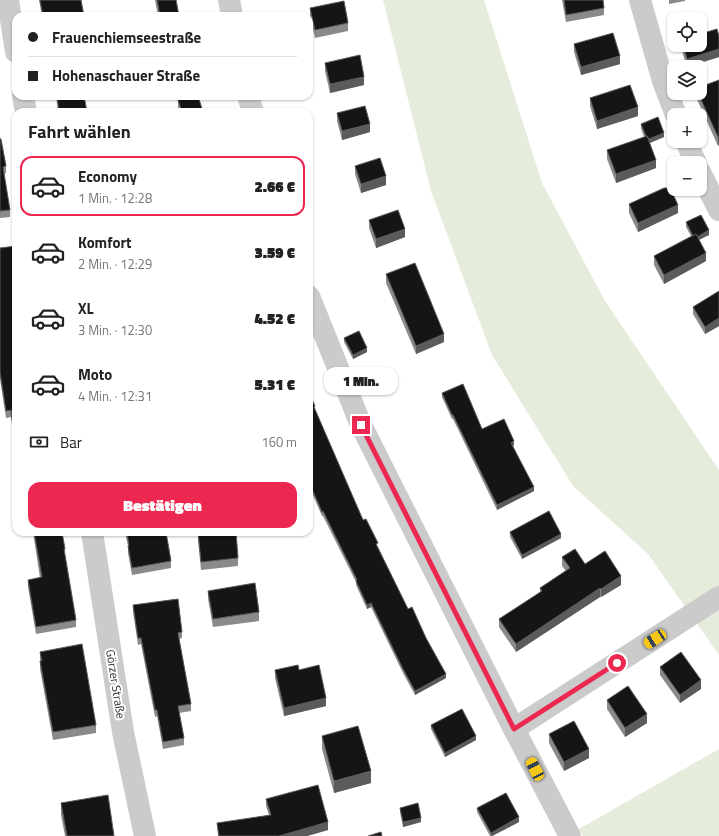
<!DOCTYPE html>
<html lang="de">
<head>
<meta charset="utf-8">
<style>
  body { margin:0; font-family:"Titillium Web",sans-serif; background:#f2f2f2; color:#222; height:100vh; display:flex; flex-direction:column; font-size:15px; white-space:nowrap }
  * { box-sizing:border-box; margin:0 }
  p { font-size:13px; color:#767676 }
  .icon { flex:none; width:22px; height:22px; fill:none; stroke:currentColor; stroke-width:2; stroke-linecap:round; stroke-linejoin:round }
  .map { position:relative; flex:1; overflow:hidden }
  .sheet { position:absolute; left:12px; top:108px; width:301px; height:428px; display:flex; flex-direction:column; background:#fff; border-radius:12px; box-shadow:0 1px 3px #0004 }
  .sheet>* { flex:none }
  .top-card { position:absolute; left:12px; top:12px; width:301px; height:88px; border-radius:12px; box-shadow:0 1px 3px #0004; display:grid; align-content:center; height:88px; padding:0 16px; background:#fff }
  .controls { position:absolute; left:667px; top:12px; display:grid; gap:8px }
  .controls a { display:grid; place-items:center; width:40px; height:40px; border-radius:8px; background:#fff; box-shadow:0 1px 3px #0004; font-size:20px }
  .end { position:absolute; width:18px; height:18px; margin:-9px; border:5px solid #ec2851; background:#fff; box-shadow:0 0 0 2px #fff }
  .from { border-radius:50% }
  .bubble { position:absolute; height:28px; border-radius:12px; background:#fff; box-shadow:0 1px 3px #0004; font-size:13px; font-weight:800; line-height:28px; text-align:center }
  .car { position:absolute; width:12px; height:24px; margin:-12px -6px; border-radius:5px; box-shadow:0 0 3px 1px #0007; background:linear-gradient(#f5c518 24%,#345 0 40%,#f5c518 0 76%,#345 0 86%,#f5c518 0) }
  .top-card b { display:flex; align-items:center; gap:14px; height:38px; font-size:15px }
  .top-card b+b { border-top:1px solid #e0e0e0 }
  .top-card i { width:10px; height:10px; background:#222 }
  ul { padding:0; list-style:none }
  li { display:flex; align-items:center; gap:12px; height:60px; margin:0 8px 6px; padding:0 8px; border:2px solid transparent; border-radius:12px }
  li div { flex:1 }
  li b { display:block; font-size:15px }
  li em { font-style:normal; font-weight:800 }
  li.current { border-color:#ec2851 }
  li>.icon { width:36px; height:36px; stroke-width:1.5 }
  h2 { padding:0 16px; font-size:18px; line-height:48px }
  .pay { display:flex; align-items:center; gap:10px; height:44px; padding:0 16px; font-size:15px }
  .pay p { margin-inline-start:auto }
  .cta { display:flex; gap:8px; margin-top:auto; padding:8px 16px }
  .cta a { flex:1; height:46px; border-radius:12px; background:#ec2851; color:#fff; font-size:16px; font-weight:800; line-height:46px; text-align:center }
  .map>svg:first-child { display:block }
  .green { fill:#e6ecdb }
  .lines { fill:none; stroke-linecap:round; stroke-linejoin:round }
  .minor { stroke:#cbcbcb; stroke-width:22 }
  .wall { fill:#8a8a8a }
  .shaded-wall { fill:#5b5b5b }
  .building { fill:#151515; stroke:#5b5b5b }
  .route { stroke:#ec2851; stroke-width:5 }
  .labels { text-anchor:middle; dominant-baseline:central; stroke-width:4; stroke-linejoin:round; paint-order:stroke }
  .street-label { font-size:12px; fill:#2e2e2e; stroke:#fff }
</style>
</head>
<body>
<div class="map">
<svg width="719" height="836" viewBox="0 0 719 836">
  <rect width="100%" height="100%" fill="#fff"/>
  <!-- green -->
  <g class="green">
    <path d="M383 0H484L542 183 605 301 719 470V655L648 554 573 486 492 355 431 191Z"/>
    <path d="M719 749V836H583L579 829Z"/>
  </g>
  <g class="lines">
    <!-- minor -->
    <g class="minor">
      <path d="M8 0 16 52"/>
      <path d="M229 0 232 16"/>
      <path d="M640 0 663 81 676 115"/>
      <path d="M23 96 26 112"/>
      <path d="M248 96 253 112"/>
      <path d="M686 141 696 163"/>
      <path d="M700 172 719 210"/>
      <path d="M309 296 361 425 514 729 570 836"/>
      <path d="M92 532 123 732 145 836"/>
      <path d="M514 729 719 597"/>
    </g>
  </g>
  <!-- wall -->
  <g class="wall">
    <path d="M39 0H81L84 16H42Z"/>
    <path d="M155 0H176L179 16H158Z"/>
    <path d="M562 0H603L604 8V15L566 22Z"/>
    <path d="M669 0H685V1L669 4Z"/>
    <path d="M310 8 348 23V31L315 38 310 16Z"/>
    <path d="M574 44 620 64 581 75 574 52Z"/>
    <path d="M681 45H700L719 57 687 67 681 48Z"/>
    <path d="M325 63 364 85 330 93 325 71Z"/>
    <path d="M719 80 718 146 696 97V93H700Z"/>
    <path d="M56 96H84L87 112H58Z"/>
    <path d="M177 96H198L203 112H180L178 108V101Z"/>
    <path d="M590 98 638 116 597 129 590 106Z"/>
    <path d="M337 113 370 132 342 140 337 121Z"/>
    <path d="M641 124 664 137 650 143 656 168 616 183 607 159V150L644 137 641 128Z"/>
    <path d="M0 138 6 166V173L4 174 10 210V217L0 218Z"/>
    <path d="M355 166 386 185 361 193 355 174Z"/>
    <path d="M629 204 678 213 638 232 629 213Z"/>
    <path d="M369 220 405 237 376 248 369 228Z"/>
    <path d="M686 222 709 235 699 240 706 261 664 284 654 265V256L691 236 686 227Z"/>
    <path d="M16 246V455L11 417 6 418 0 379V248Z"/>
    <path d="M386 274 444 342 416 354 386 283Z"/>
    <path d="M719 291V326L705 334 693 314V307Z"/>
    <path d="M344 338 367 352 353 359 344 342Z"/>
    <path d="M309 393 315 410 363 520 378 547 408 609 446 678 415 695 403 673 371 607 367 609 356 585V582L323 516H322L309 486Z"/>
    <path d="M442 393 482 429 514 445 513 446 534 491 497 510 453 419H452L442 397Z"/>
    <path d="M33 532H62L65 549V555L76 620V627L36 634 28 587V580L40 578Z"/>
    <path d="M125 532H166L171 561V568L132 575 128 553V546Z"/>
    <path d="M198 532 238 558V566L201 570 198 540Z"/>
    <path d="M510 532 561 538 522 559 510 537Z"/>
    <path d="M562 557 585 564 621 585 601 597H600L516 652 499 627V619L540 593V588L566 571 562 566Z"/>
    <path d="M208 591 259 612V621L213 627 208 599Z"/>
    <path d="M133 605 182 632V638L179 639 191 704V711L179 713 184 738V745L163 749 157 716 155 717 141 644 138 645 133 612Z"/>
    <path d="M40 652 96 725V733L53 740 40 669Z"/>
    <path d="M660 667 701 689 680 703 660 675Z"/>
    <path d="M275 670H299L326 706 284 716 275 678Z"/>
    <path d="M607 700 647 723 625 737 607 709Z"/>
    <path d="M431 725 476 740 445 757 431 729Z"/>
    <path d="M549 734 589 758 564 771 549 743Z"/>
    <path d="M322 736 371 783 334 793 322 749Z"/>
    <path d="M266 799 328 830 307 836H218L217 823 269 815 266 806Z"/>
    <path d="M61 803 114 836H65L61 815Z"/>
    <path d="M400 808 421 822 403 827 400 812Z"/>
    <path d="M477 808 519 822 492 836H490L477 812Z"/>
  </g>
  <!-- shaded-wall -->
  <g class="shaded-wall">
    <path d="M719 49V57L687 67V59Z"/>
    <path d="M620 56V64L581 75V67Z"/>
    <path d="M364 77V85L330 93V84Z"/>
    <path d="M638 107V116L597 129V121Z"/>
    <path d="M370 124V132L342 140V131Z"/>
    <path d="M664 133V137L647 144V139Z"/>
    <path d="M718 137H719V145L718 146Z"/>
    <path d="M656 160V168L616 183V174Z"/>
    <path d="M386 176V185L361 193V184Z"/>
    <path d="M678 205V213L638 232V223Z"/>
    <path d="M405 229V237L376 248V239Z"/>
    <path d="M709 230V235L694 242V238Z"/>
    <path d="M706 253V261L664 284V275Z"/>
    <path d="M719 318V326L705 334V327Z"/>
    <path d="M444 334V342L416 354V346Z"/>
    <path d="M367 348V352L353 359V355Z"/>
    <path d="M514 441V445L511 447V443Z"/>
    <path d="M534 487V491L497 510V505Z"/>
    <path d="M561 534V538L522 559V555Z"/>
    <path d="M621 576V585L601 597V589Z"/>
    <path d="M600 588V597L516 652V644Z"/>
    <path d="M371 603V607L367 609V605Z"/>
    <path d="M446 674V678L415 695V691Z"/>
    <path d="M701 680V689L680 703V695Z"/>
    <path d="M326 698V706L284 716V708Z"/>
    <path d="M647 714V723L625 737V728Z"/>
    <path d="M476 736V740L445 757V753Z"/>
    <path d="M589 749V758L564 771V762Z"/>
    <path d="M371 771V783L334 793V781Z"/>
    <path d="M519 817V822L492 836H491V833Z"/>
    <path d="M421 818V822L403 827V822Z"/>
    <path d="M328 822V830L307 836H279Z"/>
  </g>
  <!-- building -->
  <g class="building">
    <path d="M40 0H81L84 16H43Z"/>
    <path d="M157 0H176L179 16H160Z"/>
    <path d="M564 0H603L604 8 566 15Z"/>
    <path d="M344 1 348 23 315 30 310 8Z"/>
    <path d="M717 29 719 36V49L687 59 683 45H700V34Z"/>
    <path d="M613 33 620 56 581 67 574 44Z"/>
    <path d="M360 55 364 77 330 84 325 63Z"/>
    <path d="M719 80V137H718L698 93H700V87Z"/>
    <path d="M630 85 638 107 597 121 590 98Z"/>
    <path d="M57 96H84L87 112H59Z"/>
    <path d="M179 96H198L203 112H182L178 100 180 99Z"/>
    <path d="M365 106 370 124 342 131 337 113Z"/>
    <path d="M658 117 664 133 649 139 647 136H646L641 124Z"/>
    <path d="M647 136 656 160 616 174 607 150Z"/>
    <path d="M0 138V139H1L6 166 3 167 10 210 0 211Z"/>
    <path d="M380 158 386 176 361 184 355 166Z"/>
    <path d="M664 188H670L678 205 638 223 629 204Z"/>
    <path d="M398 210 405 229 376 239 369 220Z"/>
    <path d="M701 215 709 230 697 237 696 234 693 236 686 222Z"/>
    <path d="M696 234 706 253 664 275 654 256Z"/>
    <path d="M16 246V448L11 410 6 411 0 372V248Z"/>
    <path d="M415 263 444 334 416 346 386 274Z"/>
    <path d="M719 291V318L705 327 693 307Z"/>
    <path d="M359 331 367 348 353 355 344 338Z"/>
    <path d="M463 384 482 429 504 419 514 441 511 443 534 487 497 505 453 415H452L442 393Z"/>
    <path d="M309 393 315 406 314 407 363 520 366 519 378 543 376 544 408 609 412 607 426 638 446 674 415 691 403 669 371 603 367 605 356 581 357 580 323 511 322 512 309 482Z"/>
    <path d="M549 511 561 534 522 555 510 532Z"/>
    <path d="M34 532H62L65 549H64L76 620 36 627 28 580 42 577Z"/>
    <path d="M127 532H166L171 561 132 568 128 546H129Z"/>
    <path d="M198 532H236L238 558 201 562Z"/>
    <path d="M575 549 585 564 605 551 621 576 601 589 600 588 516 644 499 619 542 591 540 588 570 568 562 557Z"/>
    <path d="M255 583 259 612 213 619 208 591Z"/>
    <path d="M178 599 182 632 178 633 191 704 178 706 184 738 163 742 157 710H155L141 638H138L133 605Z"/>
    <path d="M82 644 96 725 53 732 40 661H42L40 652Z"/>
    <path d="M681 652 701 680 680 695 660 667Z"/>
    <path d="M298 665 299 670 319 665 326 698 284 708 275 670Z"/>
    <path d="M628 686 647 714 625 728 607 700Z"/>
    <path d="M462 709 476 736 445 753 431 725Z"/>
    <path d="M574 721 589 749 564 762 549 734Z"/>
    <path d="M358 726 371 771 334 781 322 736Z"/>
    <path d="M318 785 328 822 279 836H219L217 823 271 815 266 799Z"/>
    <path d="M506 793 519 817 491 833 477 808Z"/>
    <path d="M108 795 114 836H67L61 803Z"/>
    <path d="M418 803 421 818 403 822 400 808Z"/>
    <path d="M381 832 382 836H368Z"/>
  </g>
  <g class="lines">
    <!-- route -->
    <path class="route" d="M361 425 514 729 617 663"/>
  </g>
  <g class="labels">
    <!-- street labels -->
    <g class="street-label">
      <text transform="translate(116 684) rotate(81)">Görzer Straße</text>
    </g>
  </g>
</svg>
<div class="controls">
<a><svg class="icon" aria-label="locate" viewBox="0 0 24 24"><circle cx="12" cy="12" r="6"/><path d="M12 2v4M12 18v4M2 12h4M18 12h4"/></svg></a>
<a><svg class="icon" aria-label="layers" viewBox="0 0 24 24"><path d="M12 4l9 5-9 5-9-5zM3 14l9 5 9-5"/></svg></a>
<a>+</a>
<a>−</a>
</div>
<i class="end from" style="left:617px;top:663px"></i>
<i class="end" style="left:361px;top:425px"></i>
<div class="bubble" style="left:324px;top:367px;width:74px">1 Min.</div>
<i class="car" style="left:655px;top:639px;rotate:237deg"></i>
<i class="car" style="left:535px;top:769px;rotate:333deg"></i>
<div class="top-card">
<b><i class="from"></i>Frauenchiemseestraße</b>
<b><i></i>Hohenaschauer Straße</b>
</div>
<section class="sheet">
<h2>Fahrt wählen</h2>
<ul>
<li class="current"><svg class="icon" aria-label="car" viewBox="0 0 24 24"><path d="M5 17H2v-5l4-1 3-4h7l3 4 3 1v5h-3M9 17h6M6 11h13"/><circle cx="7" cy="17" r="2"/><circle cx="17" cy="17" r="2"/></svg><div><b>Economy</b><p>1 Min. · 12:28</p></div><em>2.66 €</em></li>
<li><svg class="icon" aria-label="car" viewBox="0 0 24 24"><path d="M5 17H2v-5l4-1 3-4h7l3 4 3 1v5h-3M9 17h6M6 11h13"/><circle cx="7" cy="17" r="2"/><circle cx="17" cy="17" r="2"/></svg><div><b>Komfort</b><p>2 Min. · 12:29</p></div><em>3.59 €</em></li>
<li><svg class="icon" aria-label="car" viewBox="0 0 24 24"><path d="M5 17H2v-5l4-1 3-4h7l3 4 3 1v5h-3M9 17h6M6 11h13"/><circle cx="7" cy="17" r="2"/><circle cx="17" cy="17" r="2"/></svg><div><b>XL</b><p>3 Min. · 12:30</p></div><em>4.52 €</em></li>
<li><svg class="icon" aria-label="car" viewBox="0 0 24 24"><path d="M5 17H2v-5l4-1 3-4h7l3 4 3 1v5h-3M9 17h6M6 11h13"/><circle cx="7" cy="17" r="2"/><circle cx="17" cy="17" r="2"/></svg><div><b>Moto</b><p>4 Min. · 12:31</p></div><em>5.31 €</em></li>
</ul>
<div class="pay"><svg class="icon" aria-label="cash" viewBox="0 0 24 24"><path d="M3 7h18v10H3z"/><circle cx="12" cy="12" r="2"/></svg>Bar<p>160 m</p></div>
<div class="cta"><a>Bestätigen</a></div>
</section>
</div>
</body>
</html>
